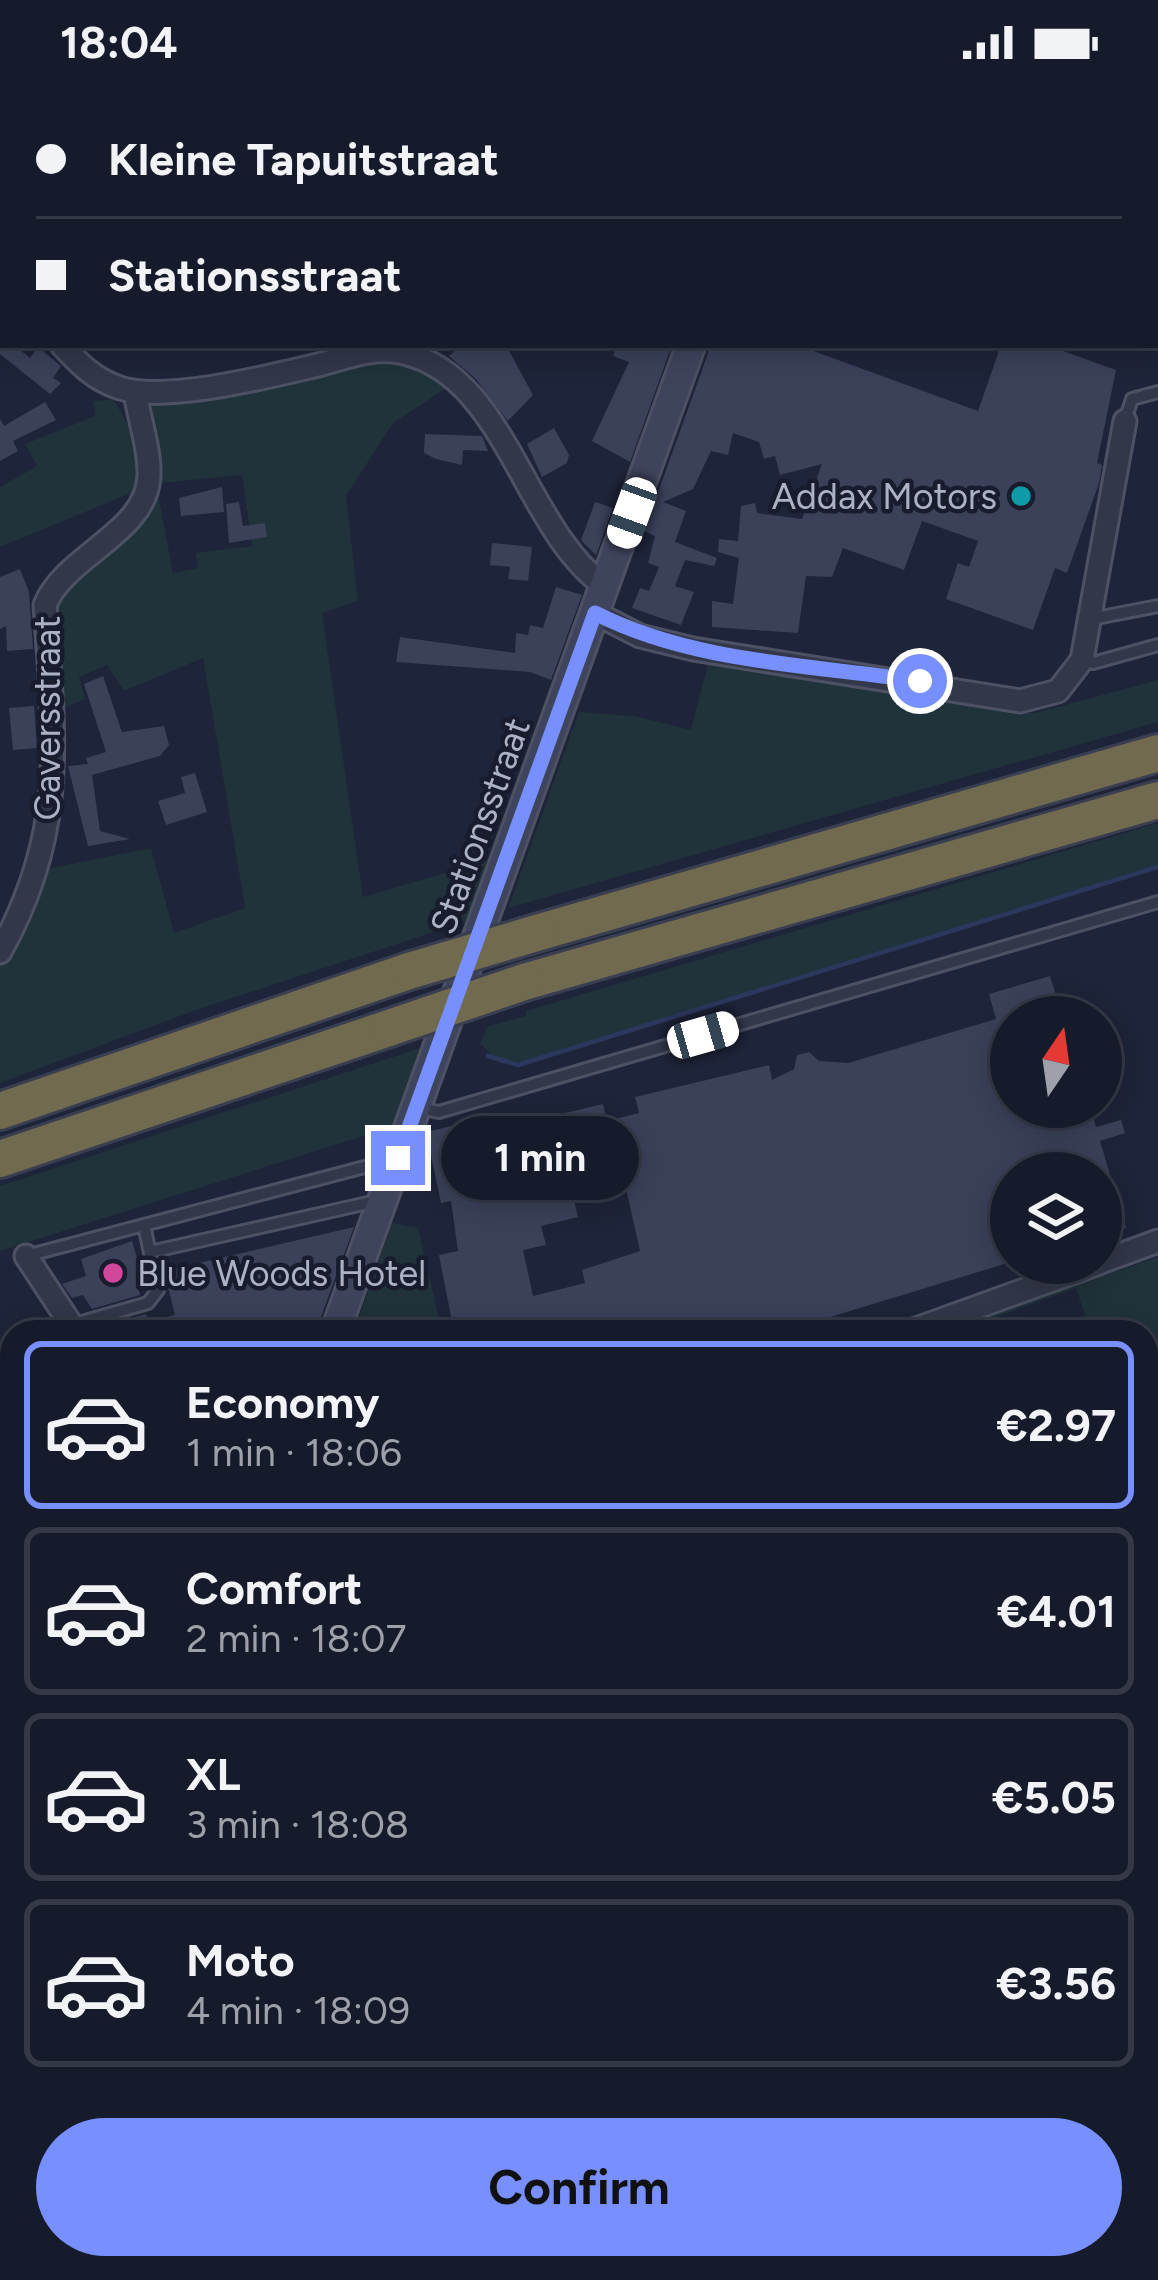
<!DOCTYPE html>
<html lang="en">
<head>
<meta charset="utf-8">
<style>
  body { margin:0; font-family:Figtree,sans-serif; background:#1f2433; color:#f1f3f6; height:100vh; display:flex; flex-direction:column; font-size:45px; white-space:nowrap }
  * { box-sizing:border-box; margin:0 }
  p { font-size:39px; color:#9ea1a9 }
  .icon { flex:none; width:66px; height:66px; fill:none; stroke:currentColor; stroke-width:2; stroke-linecap:round; stroke-linejoin:round }
  .map { position:relative; flex:1; overflow:hidden }
  .sheet { position:absolute; left:0px; top:1236px; width:1158px; height:960px; display:flex; flex-direction:column; background:#161b2b; border-radius:36px 36px 0 0; box-shadow:0 6px 30px #0003,0 0 0 3px #353947 }
  .sheet>* { flex:none }
  .top-card { position:absolute; left:0px; top:0px; width:1158px; height:264px; box-shadow:0 6px 30px #0003,0 0 0 3px #353947; display:grid; align-content:center; height:264px; padding:0 36px; background:#161b2b }
  .needle { width:78px; rotate:13deg }
  .tools { position:absolute; left:990px; top:912px; display:grid; gap:24px }
  .tools a { display:grid; place-items:center; width:132px; height:132px; border-radius:50%; background:#161b2b; box-shadow:0 6px 30px #0003,0 0 0 3px #353947; font-size:60px }
  .end { position:absolute; width:54px; height:54px; margin:-27px; border:15px solid #7890ff; background:#fff; box-shadow:0 0 0 6px #fff }
  .from { border-radius:50% }
  .bubble { position:absolute; height:84px; border-radius:42px; background:#161b2b; box-shadow:0 6px 30px #0003,0 0 0 3px #353947; font-size:39px; font-weight:700; line-height:84px; text-align:center }
  .car { position:absolute; width:36px; height:72px; margin:-36px -18px; border-radius:15px; box-shadow:0 0 9px 3px #0007; background:linear-gradient(#fff 24%,#345 0 40%,#fff 0 76%,#345 0 86%,#fff 0) }
  .top-card b { display:flex; align-items:center; gap:42px; height:114px; font-size:45px }
  .top-card b+b { border-top:3px solid #353947 }
  .top-card i { width:30px; height:30px; background:#f1f3f6 }
  ul { padding:21px 0 0; list-style:none }
  li { display:flex; align-items:center; gap:36px; height:168px; margin:0 24px 18px; padding:0 12px; border:6px solid #353947; border-radius:18px }
  li div { flex:1 }
  li b { display:block; font-size:45px }
  li em { font-style:normal; font-weight:700 }
  li.active { border-color:#7890ff }
  li>.icon { width:108px; height:108px; stroke-width:1.5 }
  .cta { display:flex; gap:24px; margin-top:auto; padding:24px 36px }
  .cta a { flex:1; height:138px; border-radius:72px; background:#7890ff; color:#111; font-size:48px; font-weight:700; line-height:138px; text-align:center }
  .status { display:flex; justify-content:space-between; align-items:center; height:84px; padding:0 60px; background:#161b2b; direction:ltr }
  .status svg { height:33px; fill:currentColor }
  .map>svg:first-child { display:block }
  .green { fill:#20323a }
  .lines { fill:none; stroke-linecap:round; stroke-linejoin:round }
  .stream { stroke:#2c375e; stroke-width:4.5 }
  .building { fill:#3a4159; fill-rule:evenodd }
  .lane-casing { stroke:#4c5164; stroke-width:16 }
  .street-casing { stroke:#4c5164; stroke-width:27 }
  .secondary-casing { stroke:#4c5164; stroke-width:33 }
  .highway-casing { stroke:#393e51; stroke-width:42 }
  .lane { stroke:#323749; stroke-width:10 }
  .street { stroke:#323749; stroke-width:21 }
  .secondary { stroke:#3f445d; stroke-width:27 }
  .highway { stroke:#706a4e; stroke-width:36 }
  .highway-bridge-casing { stroke:#393e51; stroke-width:42; stroke-linecap:butt }
  .highway-bridge { stroke:#706a4e; stroke-width:36 }
  .route { stroke:#7890ff; stroke-width:15 }
  .culture-dot { fill:#0f9aa8; stroke:#181c2d; stroke-width:4.5 }
  .hotel-dot { fill:#d1479c; stroke:#181c2d; stroke-width:4.5 }
  .labels { text-anchor:middle; dominant-baseline:central; stroke-width:9; stroke-linejoin:round; paint-order:stroke }
  .poi-label { font-size:36px; fill:#acb1c6; stroke:#181c2d; text-anchor:end }
  .street-label { font-size:36px; fill:#acb1c6; stroke:#181c2d }
</style>
</head>
<body>
<div class="status"><b>18:04</b><svg viewBox="0 0 49 12"><path d="M0 12V9h3v3zM5 12V6h3v6zM10 12V3h3v9zM15 12V0h3v12zM26 1h20v11H26zM47 4h2v5h-2z"/></svg></div>
<div class="map">
<svg width="1158" height="2196" viewBox="0 0 1158 2196">
  <rect width="100%" height="100%" fill="#1e2439"/>
  <!-- green -->
  <g class="green">
    <path d="M803 0H1158L1155 159V3Z"/>
    <path d="M388 275 432 289 446 304 393 339 346 412 358 517 322 529 363 813 489 776 470 836 196 926 0 999V881L47 785 151 764 174 849 245 824 203 574 124 607 107 581 79 593 85 615 59 626 50 529 84 478 159 415 173 489 198 484 196 469 252 462 242 391 161 399 148 335 153 316 239 310 363 276Z"/>
    <path d="M113 315C133 347 144 369 136 407L0 463V403L37 382 25 360 95 332 93 317Z"/>
    <path d="M709 576 942 608 1011 629H1035L1158 596V638L508 824 579 628 635 632 691 646Z"/>
    <path d="M1158 739V783L518 981 499 979 480 959 488 942 527 932 526 927Z"/>
    <path d="M426 962 395 1042 0 1167V1102Z"/>
    <path d="M392 1139 418 1144 442 1248H354Z"/>
    <path d="M1158 1173V1443L1146 1408V1248H1091L1076 1204 955 1248H938Z"/>
    <path d="M373 2184H539L547 2196H379Z"/>
  </g>
  <g class="lines">
    <!-- stream -->
    <g class="stream">
      <path d="M488 972 518 981 1158 783"/>
      <path d="M1146 1977 1158 1990"/>
    </g>
  </g>
  <!-- building -->
  <g class="building">
    <path d="M0 261H14L30 274 38 263 61 282 53 294 61 299 50 310 0 270Z"/>
    <path d="M463 261H506L533 311 508 337 476 295 449 272Z"/>
    <path d="M617 261H672L630 378 592 357 629 278 613 272Z"/>
    <path d="M711 261H797L978 327 1001 261H1046L1116 286 1097 379 1102 381 1099 399 1067 489 1055 484 1033 546 946 515 958 479 969 483 978 457 922 437 904 486 843 464 832 493 806 492 798 549 712 543V517L733 520 739 474 718 468 719 455 738 457 741 422 755 419 757 429 802 435 822 380 780 391 775 372 764 375 759 358 733 349 728 371 711 367 693 405 663 418 686 427 675 458 717 474 714 482 685 476 675 502 694 508 681 541 632 524 640 504 649 507 659 483 648 479 655 452 644 447Z"/>
    <path d="M45 318 56 336 13 357 18 367 0 377V335L4 342Z"/>
    <path d="M554 344 569 371 567 379 542 393 527 360Z"/>
    <path d="M425 350 482 352 488 367 463 366 462 381 436 375 424 369Z"/>
    <path d="M222 403 224 428 181 432 179 414Z"/>
    <path d="M239 418 243 442 265 439 267 453 229 459 226 420Z"/>
    <path d="M595 418 613 424 596 471 581 456Z"/>
    <path d="M492 459 532 463 528 497 508 495 510 483 490 481Z"/>
    <path d="M20 485 29 508 33 565 7 567 6 542 0 545V493Z"/>
    <path d="M556 503 582 511 551 596 530 588 396 578 400 553 515 569 516 549 528 551 530 541 543 544Z"/>
    <path d="M103 592 122 648 164 642 169 661 160 672 92 691 100 747 130 755 88 762 68 682 88 680 86 674 106 668 84 600Z"/>
    <path d="M34 622 37 664 13 666 9 624Z"/>
    <path d="M195 689 207 728 166 741 158 717 185 709 181 693Z"/>
    <path d="M1050 892 1063 933H1011V1023H1090L1096 1043 1121 1036 1125 1049 1100 1057 1126 1144 1101 1151V1089H1011V1178L781 1248H454L439 1171 458 1167 451 1117 441 1119 426 1048 477 1036 480 1049 603 1020 607 1037 639 1029 635 1013 769 981 772 996 794 985 797 971 809 968 819 977 848 979 996 935 989 910ZM625 1100 640 1167 582 1186 585 1199 533 1212 523 1166 546 1161 541 1142 578 1133 573 1112Z"/>
    <path d="M354 1143 318 1241 287 1248H111L109 1240 146 1230 148 1237 175 1231 164 1187Z"/>
    <path d="M132 1157 145 1201 138 1203 140 1211 92 1225 83 1211 72 1214 62 1200 86 1192 81 1175Z"/>
  </g>
  <g class="lines">
    <defs>
      <g id="lane">
        <path d="M1125 336 1132 315 1158 308"/>
        <path d="M1091 535 1158 522"/>
        <path d="M1082 576 1093 579 1158 561"/>
        <path d="M419 1024 439 1028 1158 818"/>
        <path d="M150 1168 381 1116"/>
        <path d="M26 1172 395 1075"/>
        <path d="M71 1241 148 1219 158 1206 144 1141"/>
      </g>
      <g id="street">
        <path d="M136 3 141 0"/>
        <path d="M0 98 3 95"/>
        <path d="M0 184 3 187"/>
        <path d="M62 261C79 280 95 296 120 304 165 319 271 292 318 281 345 274 371 263 399 268 506 288 523 445 605 502"/>
        <path d="M595 529 640 552 693 565 1020 617 1058 607 1082 576 1125 337"/>
        <path d="M0 868C68 746 54 654 45 521 65 471 147 449 149 392 150 365 139 335 135 308"/>
        <path d="M26 1172 76 1248"/>
        <path d="M1101 1178 1158 1157"/>
        <path d="M908 1248 1099 1179"/>
        <path d="M549 2184 557 2196"/>
      </g>
      <g id="secondary">
        <path d="M786 3 787 0"/>
        <path d="M335 1248 691 261"/>
        <path d="M0 1892 12 1896"/>
        <path d="M199 2184 202 2196"/>
      </g>
      <g id="highway">
        <path d="M540 848 1158 669"/>
        <path d="M524 898 1158 716"/>
        <path d="M0 1027 409 887"/>
        <path d="M0 1075 389 944"/>
      </g>
    </defs>
    <!-- lane casing -->
    <use href="#lane" class="lane-casing"/>
    <!-- street casing -->
    <use href="#street" class="street-casing"/>
    <!-- secondary casing -->
    <use href="#secondary" class="secondary-casing"/>
    <!-- highway casing -->
    <use href="#highway" class="highway-casing"/>
    <!-- lane -->
    <use href="#lane" class="lane"/>
    <!-- street -->
    <use href="#street" class="street"/>
    <!-- secondary -->
    <use href="#secondary" class="secondary"/>
    <!-- highway -->
    <use href="#highway" class="highway"/>
    <defs>
      <g id="highway-bridge">
        <path d="M409 887 540 848"/>
        <path d="M389 944 524 898"/>
      </g>
    </defs>
    <!-- highway-bridge casing -->
    <use href="#highway-bridge" class="highway-bridge-casing"/>
    <!-- highway-bridge -->
    <use href="#highway-bridge" class="highway-bridge"/>
  </g>
  <g class="lines">
    <!-- route -->
    <path class="route" d="M398 1074 595 529C693 579 812 581 920 597"/>
  </g>
  <!-- markers -->
  <circle class="culture-dot" cx="1021" cy="412" r="12"/>
  <circle class="hotel-dot" cx="113" cy="1189" r="12"/>
  <g class="labels">
    <!-- poi labels -->
    <g class="poi-label">
      <text x="997" y="412">Addax Motors</text>
      <text x="137" y="1189" text-anchor="start">Blue Woods Hotel</text>
    </g>
    <!-- street labels -->
    <g class="street-label">
      <text transform="translate(47 634) rotate(-90)">Gaversstraat</text>
      <text transform="translate(480 742) rotate(-70)">Stationsstraat</text>
    </g>
  </g>
</svg>
<div class="tools">
<a><svg class="needle" viewBox="-14 -14 28 28"><path d="M0-13l5 13h-10z" fill="#e53935"/><path d="M0 13l5-13h-10z" fill="#9ea1a9"/></svg></a>
<a><svg class="icon" aria-label="layers" viewBox="0 0 24 24"><path d="M12 4l9 5-9 5-9-5zM3 14l9 5 9-5"/></svg></a>
</div>
<i class="end from" style="left:920px;top:597px"></i>
<i class="end" style="left:398px;top:1074px"></i>
<div class="bubble" style="left:441px;top:1032px;width:198px">1 min</div>
<i class="car" style="left:632px;top:429px;rotate:200deg"></i>
<i class="car" style="left:703px;top:951px;rotate:74deg"></i>
<div class="top-card">
<b><i class="from"></i>Kleine Tapuitstraat</b>
<b><i></i>Stationsstraat</b>
</div>
<section class="sheet">
<ul>
<li class="active"><svg class="icon" aria-label="car" viewBox="0 0 24 24"><path d="M5 17H2v-5l4-1 3-4h7l3 4 3 1v5h-3M9 17h6M6 11h13"/><circle cx="7" cy="17" r="2"/><circle cx="17" cy="17" r="2"/></svg><div><b>Economy</b><p>1 min · 18:06</p></div><em>€2.97</em></li>
<li><svg class="icon" aria-label="car" viewBox="0 0 24 24"><path d="M5 17H2v-5l4-1 3-4h7l3 4 3 1v5h-3M9 17h6M6 11h13"/><circle cx="7" cy="17" r="2"/><circle cx="17" cy="17" r="2"/></svg><div><b>Comfort</b><p>2 min · 18:07</p></div><em>€4.01</em></li>
<li><svg class="icon" aria-label="car" viewBox="0 0 24 24"><path d="M5 17H2v-5l4-1 3-4h7l3 4 3 1v5h-3M9 17h6M6 11h13"/><circle cx="7" cy="17" r="2"/><circle cx="17" cy="17" r="2"/></svg><div><b>XL</b><p>3 min · 18:08</p></div><em>€5.05</em></li>
<li><svg class="icon" aria-label="car" viewBox="0 0 24 24"><path d="M5 17H2v-5l4-1 3-4h7l3 4 3 1v5h-3M9 17h6M6 11h13"/><circle cx="7" cy="17" r="2"/><circle cx="17" cy="17" r="2"/></svg><div><b>Moto</b><p>4 min · 18:09</p></div><em>€3.56</em></li>
</ul>
<div class="cta"><a>Confirm</a></div>
</section>
</div>
</body>
</html>
